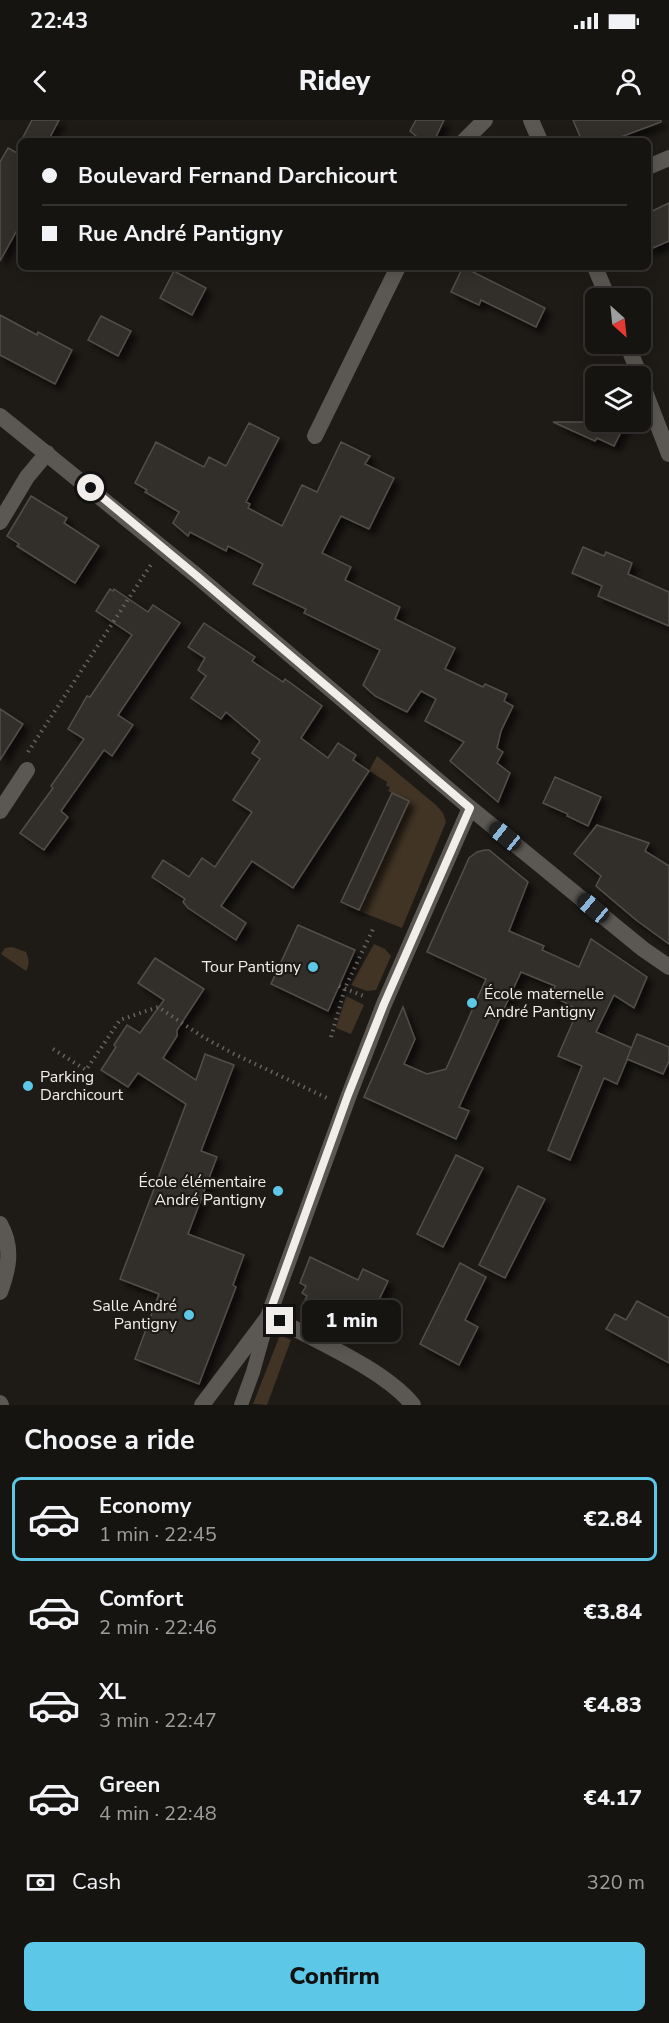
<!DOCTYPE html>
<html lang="en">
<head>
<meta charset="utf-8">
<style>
  body { margin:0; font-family:"Nunito Sans",sans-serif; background:#1f1d1a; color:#f1f3f6; height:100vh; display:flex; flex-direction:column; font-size:22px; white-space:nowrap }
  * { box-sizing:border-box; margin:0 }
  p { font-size:20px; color:#9e9e9f }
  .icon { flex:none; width:33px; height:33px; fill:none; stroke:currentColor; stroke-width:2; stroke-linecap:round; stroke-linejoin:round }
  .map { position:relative; height:1285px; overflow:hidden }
  .sheet { display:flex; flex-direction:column; background:#161411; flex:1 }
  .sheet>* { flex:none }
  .top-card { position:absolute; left:18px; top:18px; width:633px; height:132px; border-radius:9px; box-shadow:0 3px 15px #0003,0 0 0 2px #353331; display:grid; align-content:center; height:132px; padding:0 24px; background:#161411 }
  .needle { width:39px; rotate:153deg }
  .buttons { position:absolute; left:585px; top:168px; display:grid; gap:12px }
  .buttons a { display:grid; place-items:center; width:66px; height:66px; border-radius:9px; background:#161411; box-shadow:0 3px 15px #0003,0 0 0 2px #353331; font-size:30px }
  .end { position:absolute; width:27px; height:27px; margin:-14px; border:8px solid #f0edeb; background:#111; box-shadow:0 0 0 3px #111 }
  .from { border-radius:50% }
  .bubble { position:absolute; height:42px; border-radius:9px; background:#161411; box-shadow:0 3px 15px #0003,0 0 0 2px #353331; font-size:20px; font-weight:800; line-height:42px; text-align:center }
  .car { position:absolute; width:18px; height:36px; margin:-18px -9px; border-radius:8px; box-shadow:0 0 4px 2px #0007; background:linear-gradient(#222 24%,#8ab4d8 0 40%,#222 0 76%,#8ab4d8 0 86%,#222 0) }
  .top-card b { display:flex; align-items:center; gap:21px; height:57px; font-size:22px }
  .top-card b+b { border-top:2px solid #353331 }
  .top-card i { width:15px; height:15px; background:#f1f3f6 }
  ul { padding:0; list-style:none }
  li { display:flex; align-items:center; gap:18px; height:84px; margin:0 12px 9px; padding:0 12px; border:3px solid transparent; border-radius:9px }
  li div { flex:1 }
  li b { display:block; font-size:22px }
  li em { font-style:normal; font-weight:800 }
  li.current { border-color:#5dc7e8 }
  li>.icon { width:54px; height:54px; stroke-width:1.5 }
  h2 { padding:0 24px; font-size:27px; line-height:72px }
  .pay { display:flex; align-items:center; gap:15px; height:66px; padding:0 24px; font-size:22px }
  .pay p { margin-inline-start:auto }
  .action { display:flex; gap:12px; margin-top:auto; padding:12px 24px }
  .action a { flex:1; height:69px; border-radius:9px; background:#5dc7e8; color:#111; font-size:24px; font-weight:800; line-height:69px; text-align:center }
  .status { display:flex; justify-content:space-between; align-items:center; height:42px; padding:0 30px; background:#161411; direction:ltr }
  .status svg { height:16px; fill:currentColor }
  header { display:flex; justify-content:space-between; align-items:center; height:78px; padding:0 24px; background:#161411; font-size:27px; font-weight:800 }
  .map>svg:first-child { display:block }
  .green { fill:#413424 }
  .building { fill:#322e2a; stroke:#524e49; stroke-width:1.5; filter:url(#shadow) }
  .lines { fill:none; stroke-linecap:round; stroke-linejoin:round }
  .path { stroke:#666360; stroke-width:4; stroke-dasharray:1.5 4.5; stroke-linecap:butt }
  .service { stroke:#5b5752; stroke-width:14 }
  .minor { stroke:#5b5752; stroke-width:16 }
  .secondary { stroke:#5b5752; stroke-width:16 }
  .route { stroke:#f0edeb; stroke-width:8 }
  .poi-dot { fill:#5dc7e8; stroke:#1e1b17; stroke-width:2 }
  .labels { text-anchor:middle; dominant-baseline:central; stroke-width:4.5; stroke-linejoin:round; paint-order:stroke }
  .poi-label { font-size:16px; fill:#f0edeb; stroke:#1e1b17; text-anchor:end }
</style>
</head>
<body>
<div class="status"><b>22:43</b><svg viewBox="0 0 49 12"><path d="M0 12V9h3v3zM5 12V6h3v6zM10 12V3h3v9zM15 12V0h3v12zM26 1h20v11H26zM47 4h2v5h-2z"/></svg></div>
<header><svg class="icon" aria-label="back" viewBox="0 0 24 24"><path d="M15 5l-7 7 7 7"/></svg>Ridey<svg class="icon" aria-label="person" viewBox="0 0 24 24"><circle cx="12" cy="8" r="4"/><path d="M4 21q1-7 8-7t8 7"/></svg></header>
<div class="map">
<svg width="669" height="1285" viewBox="0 0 669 1285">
  <defs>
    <filter id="shadow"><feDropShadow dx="5.5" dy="5.5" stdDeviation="3" flood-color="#0009"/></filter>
  </defs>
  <rect width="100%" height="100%" fill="#1e1b17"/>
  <!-- green -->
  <g class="green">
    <path d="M377 636 436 685 443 693 446 702 402 808 359 791 409 681 388 671 390 667 386 666 387 662 369 651Z"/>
    <path d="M374 824 385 829 391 836 376 870 367 871 351 865Z"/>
    <path d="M12 827 26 832C29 839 30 844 26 851L1 834 5 828Z"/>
    <path d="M346 876 364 885 351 914 336 908Z"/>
    <path d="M280 1215 291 1220 267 1285 253 1284Z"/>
  </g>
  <!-- building -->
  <g class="building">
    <path d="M32 0H59L48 21H21Z"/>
    <path d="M416 0H444L434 21H422L410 11Z"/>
    <path d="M573 0H661V2L610 21H582Z"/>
    <path d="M8 28 21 35V103L0 141V42Z"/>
    <path d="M669 83V121L648 130V93Z"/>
    <path d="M463 147 545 188 536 207 481 180 479 185 451 172Z"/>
    <path d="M174 151 206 168 192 195 160 178Z"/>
    <path d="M0 195 37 215 38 212 72 230 55 264 0 235Z"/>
    <path d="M101 196 131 211 118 236 88 220Z"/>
    <path d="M553 302H626L614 326 597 318 595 321Z"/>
    <path d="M249 303 279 318 246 382 250 384 248 388 282 406 302 365 317 372 341 322 370 336 365 344 394 358 369 409 341 396 322 433 351 447 345 460 400 487 395 499 455 528 445 549 483 567 485 564 507 574 504 581 513 586 501 611 497 628 503 632 497 643 510 653 498 682 450 641 464 622 425 601 436 579 421 571 407 592 375 576 363 565 380 530 304 493 306 489 253 464 263 444 228 426 226 431 190 412 188 416 173 403 179 392 145 372 147 370 135 363 156 322 204 347 209 337 226 346Z"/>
    <path d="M31 376 67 398 64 403 99 426 75 463 17 426 19 424 7 416Z"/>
    <path d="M583 427 604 436 606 432 632 443 628 454 669 472V506L598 476 602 466 572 453Z"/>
    <path d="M110 469 113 471 114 469 148 492 153 485 180 503 118 595 133 605 112 636 104 630 61 691 68 697 44 730 20 713 53 668 51 666 84 619 68 609 87 576 90 577 132 515 96 491Z"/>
    <path d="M204 503 255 537 252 541 283 562 285 559 322 586 301 618 328 638 338 623 356 635 353 640 369 651 293 768 252 741 221 786 246 803 236 820 188 788 183 782 185 779 152 757 163 740 189 757 202 738 215 747 252 692 233 680 260 639 252 633 260 621 226 592 221 599 191 578 206 556 198 550 205 538 188 527Z"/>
    <path d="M0 589 23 604 0 640Z"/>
    <path d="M555 657 601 677 588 706 567 696 568 694 543 683Z"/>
    <path d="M392 673 409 681 359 790 341 782Z"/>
    <path d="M597 705 649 723 645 731 669 746V824L636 800 596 766 601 756 574 734Z"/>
    <path d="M485 730H489L528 762 509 811 544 826 542 830 579 847 591 819 647 857 634 888 614 875 596 912 632 928 617 964 604 958 570 1040 548 1030 582 946 558 936 578 890 551 875 555 866 521 852 459 987 469 991 456 1019 364 977 403 887 415 919 404 944 427 954 446 949 486 859 427 832 469 738 477 732Z"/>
    <path d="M298 805 355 830 328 891 271 864Z"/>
    <path d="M155 838 204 869 177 910V916L163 938 196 960 205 934 234 945 201 1031 217 1037 188 1114 244 1135 233 1165 236 1167 199 1264 135 1239 159 1174 120 1159 186 984 138 953 128 967 101 950 116 927 114 925 127 905 140 913 164 880 138 863Z"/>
    <path d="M637 914 669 927V941L663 954 627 939Z"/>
    <path d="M456 1035 483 1048 443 1127 417 1114Z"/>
    <path d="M518 1066 545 1079 505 1158 479 1145Z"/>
    <path d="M310 1137 358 1160 363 1149 388 1161 364 1211 304 1182 307 1176 302 1173 306 1166 300 1163Z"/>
    <path d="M460 1143 486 1157 465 1200 478 1207 459 1245 420 1224Z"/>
    <path d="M637 1181 669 1198V1243L606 1209 615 1194 626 1200Z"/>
  </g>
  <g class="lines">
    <!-- path -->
    <g class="path">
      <path d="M28 632 152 443"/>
      <path d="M339 866 366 877"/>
      <path d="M331 917 345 868 373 809"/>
      <path d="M53 929 86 950 120 900 158 887 203 917 232 933 327 978"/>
    </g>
    <!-- service -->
    <path class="service" d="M241 1285 253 1252 267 1202"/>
    <!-- minor -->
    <g class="minor">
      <path d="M531 0 540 21"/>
      <path d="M464 21 485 0"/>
      <path d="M648 47 669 38"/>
      <path d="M595 147 608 178"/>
      <path d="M627 224 640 256"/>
      <path d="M640 259 669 334"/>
      <path d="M315 316 398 147"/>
      <path d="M0 402 27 357 47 333"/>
      <path d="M0 691 27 650"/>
      <path d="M0 1104C13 1127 9 1148 0 1172"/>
      <path d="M268 1197 280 1201C319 1222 386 1251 413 1285"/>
      <path d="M0 1283 1 1285"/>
      <path d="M202 1285 268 1197 349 975 384 884 470 688"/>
    </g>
    <!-- secondary -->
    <path class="secondary" d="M0 296 197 456 468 686 643 829 669 847"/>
  </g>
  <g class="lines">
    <!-- route -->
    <path class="route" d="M91 368 197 456 470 688 384 884 348 975 268 1197 280 1201"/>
  </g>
  <!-- markers -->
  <g class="poi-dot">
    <circle cx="313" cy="847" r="6"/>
    <circle cx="472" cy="883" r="6"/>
    <circle cx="28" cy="966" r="6"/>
    <circle cx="278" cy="1071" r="6"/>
    <circle cx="189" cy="1195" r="6"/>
  </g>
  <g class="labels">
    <!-- poi labels -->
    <g class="poi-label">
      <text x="301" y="847">Tour Pantigny</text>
      <text x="484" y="874" text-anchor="start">École maternelle<tspan x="484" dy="18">André Pantigny</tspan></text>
      <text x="40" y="957" text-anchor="start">Parking<tspan x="40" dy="18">Darchicourt</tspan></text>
      <text x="266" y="1062">École élémentaire<tspan x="266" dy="18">André Pantigny</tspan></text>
      <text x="177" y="1186">Salle André<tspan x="177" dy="18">Pantigny</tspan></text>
    </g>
  </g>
</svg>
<div class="buttons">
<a><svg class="needle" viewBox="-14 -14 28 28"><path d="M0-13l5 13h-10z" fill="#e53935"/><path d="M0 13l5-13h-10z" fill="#9e9e9f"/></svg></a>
<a><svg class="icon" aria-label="layers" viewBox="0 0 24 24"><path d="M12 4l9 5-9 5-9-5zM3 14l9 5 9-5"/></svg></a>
</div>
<i class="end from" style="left:91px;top:368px"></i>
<i class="end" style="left:280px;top:1201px"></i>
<div class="bubble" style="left:302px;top:1180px;width:99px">1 min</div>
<i class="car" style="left:505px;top:716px;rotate:309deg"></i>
<i class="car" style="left:593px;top:788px;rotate:310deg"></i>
<div class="top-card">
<b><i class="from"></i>Boulevard Fernand Darchicourt</b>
<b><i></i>Rue André Pantigny</b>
</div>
</div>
<section class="sheet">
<h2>Choose a ride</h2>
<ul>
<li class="current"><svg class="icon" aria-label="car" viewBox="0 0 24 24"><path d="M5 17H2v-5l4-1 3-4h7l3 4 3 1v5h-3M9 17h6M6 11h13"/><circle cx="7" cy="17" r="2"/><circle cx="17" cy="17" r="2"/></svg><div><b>Economy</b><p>1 min · 22:45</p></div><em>€2.84</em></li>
<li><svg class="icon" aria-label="car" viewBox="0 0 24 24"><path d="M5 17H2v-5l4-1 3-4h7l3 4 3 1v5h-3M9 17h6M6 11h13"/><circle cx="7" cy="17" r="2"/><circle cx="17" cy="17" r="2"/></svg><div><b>Comfort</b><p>2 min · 22:46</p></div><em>€3.84</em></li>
<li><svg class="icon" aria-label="car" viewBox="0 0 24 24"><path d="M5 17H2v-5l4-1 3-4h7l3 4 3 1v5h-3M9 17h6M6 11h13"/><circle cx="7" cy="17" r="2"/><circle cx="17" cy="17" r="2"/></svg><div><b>XL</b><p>3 min · 22:47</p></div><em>€4.83</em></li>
<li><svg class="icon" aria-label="car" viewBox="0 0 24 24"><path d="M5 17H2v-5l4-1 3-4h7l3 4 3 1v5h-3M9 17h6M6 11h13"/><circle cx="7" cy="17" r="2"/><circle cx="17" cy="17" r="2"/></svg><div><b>Green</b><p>4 min · 22:48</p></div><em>€4.17</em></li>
</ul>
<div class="pay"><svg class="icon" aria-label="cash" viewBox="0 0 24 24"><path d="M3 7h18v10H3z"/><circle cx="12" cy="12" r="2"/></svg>Cash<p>320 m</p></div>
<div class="action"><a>Confirm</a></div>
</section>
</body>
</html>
